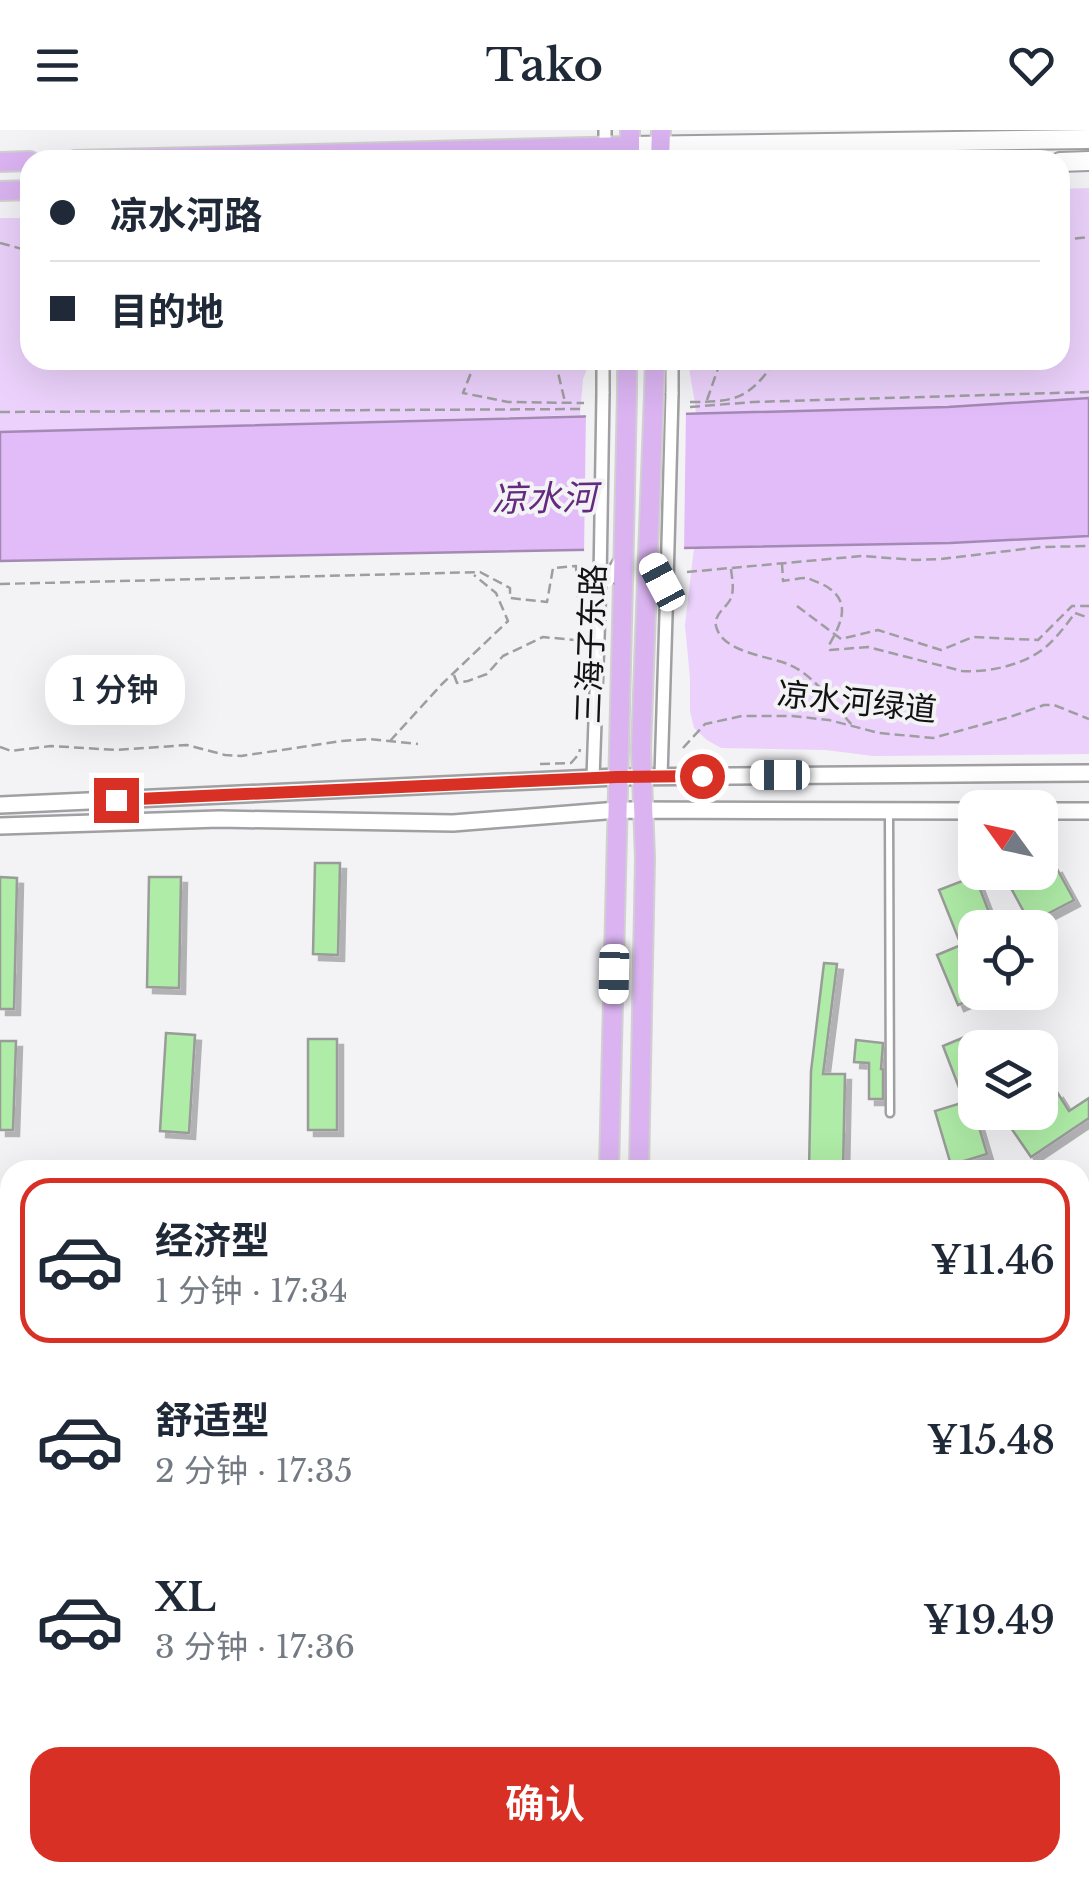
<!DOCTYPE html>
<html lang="zh">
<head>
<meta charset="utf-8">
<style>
  body { margin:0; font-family:"Libre Baskerville","Noto Sans SC",serif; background:#f6f6f7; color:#1f2937; height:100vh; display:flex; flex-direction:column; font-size:38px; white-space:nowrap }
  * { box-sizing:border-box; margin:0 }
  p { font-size:32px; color:#747a83 }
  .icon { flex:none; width:55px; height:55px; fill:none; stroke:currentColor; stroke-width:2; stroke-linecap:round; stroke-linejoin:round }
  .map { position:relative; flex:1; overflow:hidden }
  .panel { position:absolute; left:0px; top:1030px; width:1090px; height:722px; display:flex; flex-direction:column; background:#fff; border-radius:30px 30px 0 0; box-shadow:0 10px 40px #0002 }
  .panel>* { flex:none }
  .top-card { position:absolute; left:20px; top:20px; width:1050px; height:220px; border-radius:30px; box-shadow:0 10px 40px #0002; display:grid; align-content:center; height:220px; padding:0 30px; background:#fff }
  .needle { width:65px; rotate:303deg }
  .controls { position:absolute; left:958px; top:660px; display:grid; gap:20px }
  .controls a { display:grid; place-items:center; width:100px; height:100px; border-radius:20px; background:#fff; box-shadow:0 10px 40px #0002; font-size:50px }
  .end { position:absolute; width:45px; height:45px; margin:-22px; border:12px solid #d93025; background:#fff; box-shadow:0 0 0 5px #fff }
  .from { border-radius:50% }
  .bubble { position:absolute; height:70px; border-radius:30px; background:#fff; box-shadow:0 10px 40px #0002; font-size:32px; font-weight:600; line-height:70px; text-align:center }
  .car { position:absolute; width:30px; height:60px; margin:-30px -15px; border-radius:12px; box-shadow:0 0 8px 2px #0007; background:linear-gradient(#fff 24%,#345 0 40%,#fff 0 76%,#345 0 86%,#fff 0) }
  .top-card b { display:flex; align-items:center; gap:35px; height:95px; font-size:38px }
  .top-card b+b { border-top:2px solid #e0e1e3 }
  .top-card i { width:25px; height:25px; background:#1f2937 }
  ul { padding:18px 0 0; list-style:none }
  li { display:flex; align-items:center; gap:30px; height:165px; margin:0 20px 15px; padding:0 10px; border:5px solid transparent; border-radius:30px }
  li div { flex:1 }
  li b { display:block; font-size:38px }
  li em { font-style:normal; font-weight:600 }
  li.current { border-color:#d93025 }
  li>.icon { width:90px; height:90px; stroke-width:1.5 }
  .cta { display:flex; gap:20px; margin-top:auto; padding:20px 30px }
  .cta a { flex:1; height:115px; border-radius:30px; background:#d93025; color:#fff; font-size:40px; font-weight:600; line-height:115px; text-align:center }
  header { display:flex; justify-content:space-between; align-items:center; height:130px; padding:0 30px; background:#fff; font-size:45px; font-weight:600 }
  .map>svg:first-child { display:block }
  .green { fill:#ebd1fb }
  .water { fill:#e1bcf8; stroke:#a389b3; stroke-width:2.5 }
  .pier { fill:#f3f2f5 }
  .building { fill:#afeca7; stroke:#9a9c99; stroke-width:2.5; filter:url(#shadow) }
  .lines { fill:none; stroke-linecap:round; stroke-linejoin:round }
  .service-casing { stroke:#a09fa1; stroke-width:11 }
  .minor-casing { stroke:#a09fa1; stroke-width:16 }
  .tertiary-casing { stroke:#a09fa1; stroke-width:20 }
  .secondary-casing { stroke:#a09fa1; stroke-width:22 }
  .primary-casing { stroke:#d0d0d0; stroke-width:22 }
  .path { stroke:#9e9da0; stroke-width:2.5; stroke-dasharray:10 5; stroke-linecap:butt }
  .service { stroke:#fff; stroke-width:6 }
  .minor { stroke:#fff; stroke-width:11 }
  .tertiary { stroke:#fff; stroke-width:15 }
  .secondary { stroke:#fff; stroke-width:18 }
  .primary { stroke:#dab3f0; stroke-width:18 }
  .minor-bridge-casing { stroke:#a09fa1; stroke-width:16; stroke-linecap:butt }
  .primary-bridge-casing { stroke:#d0d0d0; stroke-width:22; stroke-linecap:butt }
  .path-bridge { stroke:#9e9da0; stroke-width:2.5; stroke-dasharray:10 5; stroke-linecap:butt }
  .minor-bridge { stroke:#fff; stroke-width:11 }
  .primary-bridge { stroke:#dab3f0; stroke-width:18 }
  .route { stroke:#d93025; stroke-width:12 }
  .labels { text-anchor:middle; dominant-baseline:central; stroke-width:8; stroke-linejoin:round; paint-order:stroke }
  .street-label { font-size:32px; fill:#121213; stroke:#f3f2f5 }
  .water-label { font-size:35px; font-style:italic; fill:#632b7f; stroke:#f3f2f5 }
</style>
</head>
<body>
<header><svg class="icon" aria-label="menu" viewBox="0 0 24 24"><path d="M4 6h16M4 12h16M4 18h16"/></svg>Tako<svg class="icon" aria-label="heart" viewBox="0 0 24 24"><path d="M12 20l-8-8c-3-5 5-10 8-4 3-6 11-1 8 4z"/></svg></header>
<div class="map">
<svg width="1089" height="1752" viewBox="0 0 1089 1752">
  <defs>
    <filter id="shadow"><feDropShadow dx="6" dy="6" stdDeviation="0" flood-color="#0004"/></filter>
  </defs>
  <rect width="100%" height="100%" fill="#f3f2f5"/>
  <!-- green -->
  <g class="green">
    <path d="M1089 58V268L948 277 696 284C695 264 689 249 689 230H1060V59Z"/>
    <path d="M0 88H30V230H587V239L583 249 580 285 0 302Z"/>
    <path d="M1089 406V624L873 626 826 620 721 618 707 610 694 598 690 581V548L685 495 694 418 950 413Z"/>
    <path d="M351 1742H556V1752H350Z"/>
  </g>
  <!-- water -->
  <path class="water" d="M1089 268V406L950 413 0 431V302L948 277Z"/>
  <!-- pier -->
  <path class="pier" d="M686 279 684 423 584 425 586 280Z"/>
  <!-- building -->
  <g class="building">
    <path d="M315 733H340L338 825 313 824Z"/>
    <path d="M1056 737 1074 770 1030 793 1012 760Z"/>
    <path d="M975 746 992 790 967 800 975 819V868L958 875 937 825 961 815 939 760Z"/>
    <path d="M0 747 17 748 14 879H0Z"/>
    <path d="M149 747H181L179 858 147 857Z"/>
    <path d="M824 833 837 834 823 944H845L843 1040H809L811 941Z"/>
    <path d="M166 903 195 905 189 1003 160 1001Z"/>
    <path d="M972 904 978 918H975V954L960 960 943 916Z"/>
    <rect x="308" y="909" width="29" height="91"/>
    <path d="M856 910 883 913 881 939H883V969H869V933L854 932Z"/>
    <path d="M0 911H16L13 1000H0Z"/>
    <path d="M1057 962 1069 981 1089 968V988L1031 1027 1009 995 1027 982H1040V974Z"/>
    <path d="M971 970 987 1024 951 1035 935 981Z"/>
  </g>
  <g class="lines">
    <defs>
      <path id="service" d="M889 681 890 983"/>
      <g id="minor">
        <path d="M605 0V30"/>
        <path d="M603 263V230"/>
        <path d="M672 264V230"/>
        <path d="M661 646 667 453"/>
        <path d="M593 648 600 451"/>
        <path d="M0 1511 10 1517"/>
      </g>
      <g id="tertiary">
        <path d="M0 675 617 647 1089 643"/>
        <path d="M1040 681H1089"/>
        <path d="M0 696 219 689 453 693 618 680 975 681"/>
      </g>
      <g id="secondary">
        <path d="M630 16 1089 9"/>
        <path d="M1060 32 1089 31"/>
        <path d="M1080 1659 1089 1654"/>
        <path d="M1080 1701 1089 1697"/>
        <path d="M907 1752 924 1742"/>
        <path d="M983 1752 1001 1742"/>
      </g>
      <g id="primary">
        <path d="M75 30 630 16"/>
        <path d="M630 30V0"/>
        <path d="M660 30 661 0"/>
        <path d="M0 32 30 31"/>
        <path d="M0 61 30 60"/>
        <path d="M627 263V230"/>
        <path d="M654 264 655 230"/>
        <path d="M609 1040 623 451"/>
        <path d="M639 1040 645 728 641 620 647 452"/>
        <path d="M597 1742V1752"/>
        <path d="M625 1752V1742"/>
      </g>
    </defs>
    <!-- service casing -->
    <use href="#service" class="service-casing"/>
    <!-- minor casing -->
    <use href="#minor" class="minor-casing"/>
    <!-- tertiary casing -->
    <use href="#tertiary" class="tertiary-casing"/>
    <!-- secondary casing -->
    <use href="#secondary" class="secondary-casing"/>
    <!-- primary casing -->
    <use href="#primary" class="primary-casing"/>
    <!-- path -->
    <g class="path">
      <path d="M1060 110 1089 107"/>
      <path d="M0 113 30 121"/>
      <path d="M476 230 463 263 508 272 584 273"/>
      <path d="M555 230 565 272"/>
      <path d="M707 270 721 230"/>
      <path d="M690 272C736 272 749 269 776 230"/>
      <path d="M690 277 753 272 1089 262"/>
      <path d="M0 282 584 279"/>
      <path d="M782 433 783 451C790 450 800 448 807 448 811 449 819 453 822 454 852 469 843 491 829 515L830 520 868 517 962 541C989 543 1028 534 1048 515 1058 506 1067 494 1075 483L1089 488"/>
      <path d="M731 439C732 449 735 460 730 470 725 479 714 484 716 496 722 523 770 526 790 535 815 546 834 575 852 595"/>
      <path d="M687 442 862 426 915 430 941 429 1041 417 1089 416"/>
      <path d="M0 454 480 442 510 458V468L547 472 553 438 576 436 578 467 586 469"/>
      <path d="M454 545 457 553 468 551 487 544 503 526 543 507 585 511"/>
      <path d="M390 611 442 554 508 491 496 463 474 445"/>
      <path d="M0 617 11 621 51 616 116 620 187 615 225 625 241 626 342 611 369 609 418 614"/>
      <path d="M683 618 705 594 742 586H792L829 590 879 603 933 608 1010 587 1044 575H1054L1089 589"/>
      <path d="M540 634 571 633 579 624 580 619"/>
    </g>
    <!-- service -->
    <use href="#service" class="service"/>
    <!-- minor -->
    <use href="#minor" class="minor"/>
    <!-- tertiary -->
    <use href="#tertiary" class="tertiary"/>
    <!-- secondary -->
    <use href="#secondary" class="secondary"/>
    <!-- primary -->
    <use href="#primary" class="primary"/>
    <defs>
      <g id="minor-bridge">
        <path d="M600 451 603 263"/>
        <path d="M608 451 621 429"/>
        <path d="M667 453 672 264"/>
      </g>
      <g id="primary-bridge">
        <path d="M623 451 627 263"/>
        <path d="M647 452 654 264"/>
      </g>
    </defs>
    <!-- minor-bridge casing -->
    <use href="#minor-bridge" class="minor-bridge-casing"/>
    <!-- primary-bridge casing -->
    <use href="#primary-bridge" class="primary-bridge-casing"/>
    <!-- path-bridge -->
    <path class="path-bridge" d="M797 476 841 509 878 500 941 520 973 507 1038 510 1072 476H1089"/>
    <!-- minor-bridge -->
    <use href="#minor-bridge" class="minor-bridge"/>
    <!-- primary-bridge -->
    <use href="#primary-bridge" class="primary-bridge"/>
  </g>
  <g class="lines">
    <!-- route -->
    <path class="route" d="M116 670 617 647 702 646"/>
  </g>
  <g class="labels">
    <!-- street labels -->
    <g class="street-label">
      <text transform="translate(591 514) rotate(-88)">三海子东路</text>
      <text transform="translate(857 572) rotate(6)">凉水河绿道</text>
    </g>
    <!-- water labels -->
    <g class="water-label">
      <text transform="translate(544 368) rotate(-1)">凉水河</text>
    </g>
  </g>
</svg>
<div class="controls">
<a><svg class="needle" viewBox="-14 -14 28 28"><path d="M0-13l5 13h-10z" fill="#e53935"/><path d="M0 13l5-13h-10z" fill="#747a83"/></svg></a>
<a><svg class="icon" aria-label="locate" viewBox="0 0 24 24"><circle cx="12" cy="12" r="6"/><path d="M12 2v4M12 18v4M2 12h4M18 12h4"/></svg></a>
<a><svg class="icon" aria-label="layers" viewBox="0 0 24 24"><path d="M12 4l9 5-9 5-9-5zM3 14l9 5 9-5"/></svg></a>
</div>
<i class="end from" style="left:702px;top:646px"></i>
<i class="end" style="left:116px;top:670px"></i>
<div class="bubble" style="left:45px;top:525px;width:140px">1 分钟</div>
<i class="car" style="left:662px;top:452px;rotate:332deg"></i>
<i class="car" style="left:780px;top:645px;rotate:270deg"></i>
<i class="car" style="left:614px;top:844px;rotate:181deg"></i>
<div class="top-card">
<b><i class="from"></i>凉水河路</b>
<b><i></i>目的地</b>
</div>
<section class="panel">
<ul>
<li class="current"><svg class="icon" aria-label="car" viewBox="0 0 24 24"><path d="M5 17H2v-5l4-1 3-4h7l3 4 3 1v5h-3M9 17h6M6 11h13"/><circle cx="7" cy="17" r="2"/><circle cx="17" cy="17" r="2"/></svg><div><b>经济型</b><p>1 分钟 · 17:34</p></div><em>¥11.46</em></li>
<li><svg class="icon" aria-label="car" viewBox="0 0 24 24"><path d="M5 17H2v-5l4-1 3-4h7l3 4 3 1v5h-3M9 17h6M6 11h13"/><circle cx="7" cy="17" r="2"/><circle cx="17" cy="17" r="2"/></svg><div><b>舒适型</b><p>2 分钟 · 17:35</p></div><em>¥15.48</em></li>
<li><svg class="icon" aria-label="car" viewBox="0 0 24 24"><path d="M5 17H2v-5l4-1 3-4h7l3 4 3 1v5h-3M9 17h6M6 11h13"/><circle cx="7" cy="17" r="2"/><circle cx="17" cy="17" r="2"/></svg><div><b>XL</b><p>3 分钟 · 17:36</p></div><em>¥19.49</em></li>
</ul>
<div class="cta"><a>确认</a></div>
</section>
</div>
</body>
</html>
